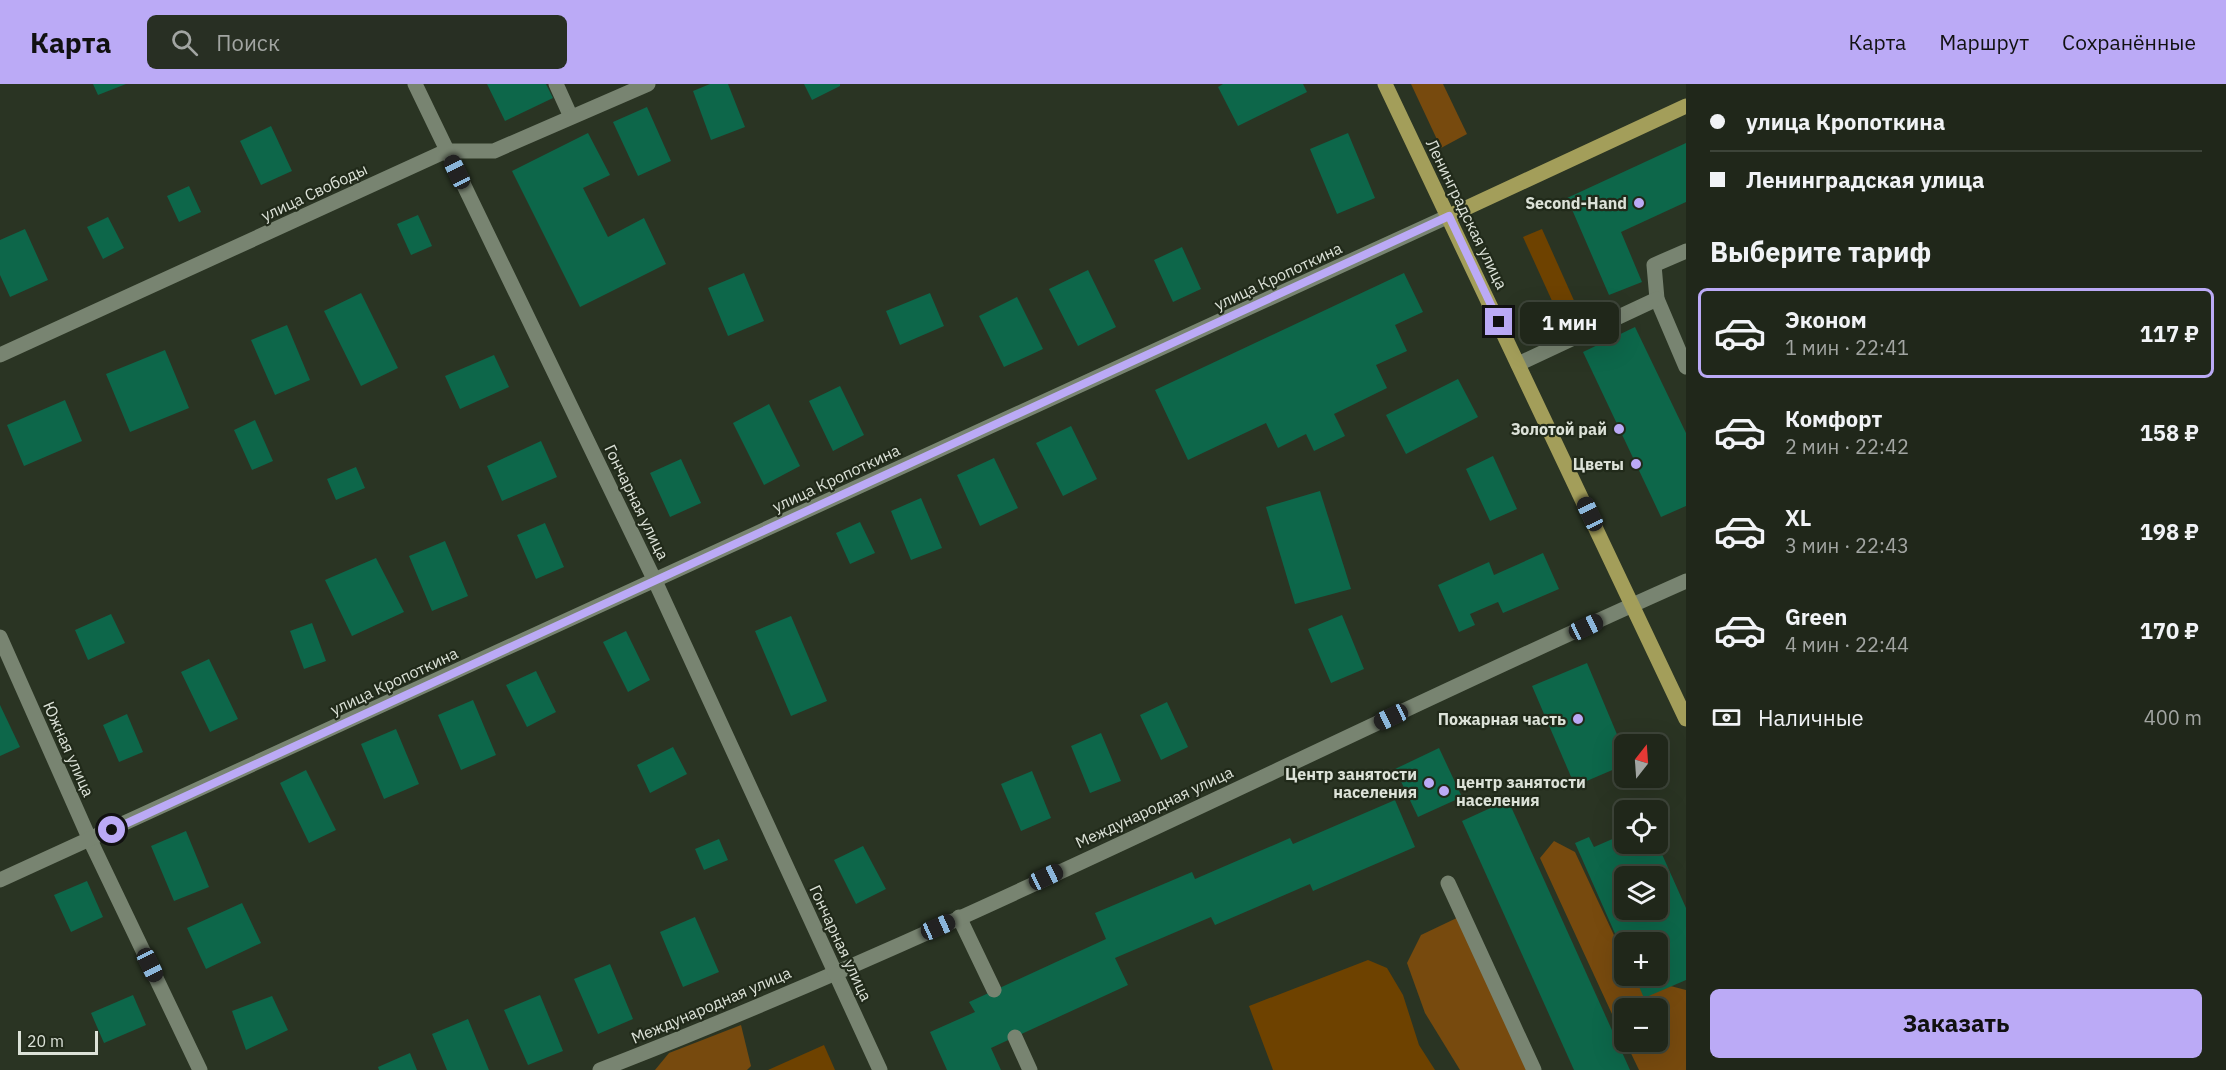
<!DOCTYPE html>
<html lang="ru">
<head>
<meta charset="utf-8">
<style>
  body { margin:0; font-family:"IBM Plex Sans",sans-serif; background:#282f23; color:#f1f3f6; height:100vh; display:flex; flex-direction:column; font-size:22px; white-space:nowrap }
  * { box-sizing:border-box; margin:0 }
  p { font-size:20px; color:#a2a5a2 }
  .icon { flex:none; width:33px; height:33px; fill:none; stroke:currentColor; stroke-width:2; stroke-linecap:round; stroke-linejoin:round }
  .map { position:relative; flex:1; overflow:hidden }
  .sheet { display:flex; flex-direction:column; background:#20271a; width:540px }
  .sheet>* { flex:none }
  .top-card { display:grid; align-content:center; height:132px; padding:0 24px; background:#20271a }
  .needle { width:39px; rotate:17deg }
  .fabs { position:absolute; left:1614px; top:650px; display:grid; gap:12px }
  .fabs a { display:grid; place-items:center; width:54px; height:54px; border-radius:9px; background:#20271a; box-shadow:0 6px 24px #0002,0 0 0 2px #3d4439; font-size:30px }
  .scale { position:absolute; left:18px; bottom:15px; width:80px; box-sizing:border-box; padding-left:6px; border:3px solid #dce2d8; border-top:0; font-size:16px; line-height:21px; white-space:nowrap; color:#dce2d8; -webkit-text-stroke:4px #212a1a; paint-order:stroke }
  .end { position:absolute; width:27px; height:27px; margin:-14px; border:8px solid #bbaaf6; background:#111; box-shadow:0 0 0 3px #111 }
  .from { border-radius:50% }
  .bubble { position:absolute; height:42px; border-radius:9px; background:#20271a; box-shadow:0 6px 24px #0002,0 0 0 2px #3d4439; font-size:20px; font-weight:700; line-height:42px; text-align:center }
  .car { position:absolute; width:18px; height:36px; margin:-18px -9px; border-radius:8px; box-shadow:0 0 4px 2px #0007; background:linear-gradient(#222 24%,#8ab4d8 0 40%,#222 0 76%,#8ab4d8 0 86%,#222 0) }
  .top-card b { display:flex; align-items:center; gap:21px; height:57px; font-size:22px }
  .top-card b+b { border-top:2px solid #3d4439 }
  .top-card i { width:15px; height:15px; background:#f1f3f6 }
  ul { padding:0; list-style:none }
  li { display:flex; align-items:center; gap:18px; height:90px; margin:0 12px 9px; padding:0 12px; border:3px solid transparent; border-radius:9px }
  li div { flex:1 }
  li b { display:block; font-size:22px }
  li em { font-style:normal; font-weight:700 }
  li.active { border-color:#bbaaf6 }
  li>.icon { width:54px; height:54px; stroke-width:1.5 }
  h2 { padding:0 24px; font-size:27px; line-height:72px }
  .pay { display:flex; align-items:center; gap:15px; height:66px; padding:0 24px; font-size:22px }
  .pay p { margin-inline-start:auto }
  .button { display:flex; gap:12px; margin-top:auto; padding:12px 24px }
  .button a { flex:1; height:69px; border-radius:9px; background:#bbaaf6; color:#111; font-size:24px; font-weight:700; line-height:69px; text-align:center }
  header { display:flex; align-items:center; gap:36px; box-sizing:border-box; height:84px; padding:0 30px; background:#bbaaf6; color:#111 }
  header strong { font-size:28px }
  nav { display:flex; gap:33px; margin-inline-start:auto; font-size:21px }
  .search { width:420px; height:54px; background:#282f23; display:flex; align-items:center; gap:15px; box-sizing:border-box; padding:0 21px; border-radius:9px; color:#a2a5a2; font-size:22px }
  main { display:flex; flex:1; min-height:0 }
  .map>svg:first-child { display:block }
  .green { fill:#6e4200 }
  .forest { fill:#774a0e }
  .building { fill:#0d674a; fill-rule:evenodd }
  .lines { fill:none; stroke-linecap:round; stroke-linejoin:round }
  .service { stroke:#788471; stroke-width:15 }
  .minor { stroke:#788471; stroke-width:15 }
  .tertiary { stroke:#788471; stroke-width:15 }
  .primary { stroke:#a39e5a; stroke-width:15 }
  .route { stroke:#bbaaf6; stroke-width:8 }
  .poi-dot { fill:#bbaaf6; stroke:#212a1a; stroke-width:2 }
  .labels { text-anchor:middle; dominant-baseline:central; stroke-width:4.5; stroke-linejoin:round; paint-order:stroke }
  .street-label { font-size:16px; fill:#dce2d8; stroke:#212a1a }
  .poi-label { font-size:16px; font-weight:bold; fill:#dce2d8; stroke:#212a1a; text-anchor:end }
</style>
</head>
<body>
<header>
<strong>Карта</strong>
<div class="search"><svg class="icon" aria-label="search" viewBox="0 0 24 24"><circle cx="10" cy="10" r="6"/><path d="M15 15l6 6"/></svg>Поиск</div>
<nav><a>Карта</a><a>Маршрут</a><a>Сохранённые</a></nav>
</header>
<main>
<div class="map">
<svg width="1686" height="986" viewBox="0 0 1686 986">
  <rect width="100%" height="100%" fill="#2a3423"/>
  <!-- green -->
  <g class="green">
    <path d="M1542 145 1576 221 1558 230 1523 153Z"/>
    <path d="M1368 876 1387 884 1403 911 1419 961 1435 986H1273L1249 922Z"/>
    <path d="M824 961 835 986H768Z"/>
  </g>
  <!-- forest -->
  <g class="forest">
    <path d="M1411 0H1443L1467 50 1441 64Z"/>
    <path d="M1554 757 1575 768 1620 864 1624 869V891H1645L1651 897 1686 906V986H1639L1625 957H1658V924H1624V956L1540 774Z"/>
    <path d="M1463 831 1534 986H1460L1425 929 1407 879 1421 851Z"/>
    <path d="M741 941 751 982 747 986H655L669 969Z"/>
  </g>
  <!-- building -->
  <g class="building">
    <path d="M93 0H126L98 11Z"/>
    <path d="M487 0H546L553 14 505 37Z"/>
    <path d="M710 0H728L745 43 711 56 693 7Z"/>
    <path d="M804 0H840V2L812 16Z"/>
    <path d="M1223 0H1303L1307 8 1238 42 1218 3Z"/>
    <path d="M647 23 671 77 638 92 613 38Z"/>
    <path d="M271 42 292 87 261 101 240 57Z"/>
    <path d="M588 49 610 91 583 104 608 153 644 134 666 180 580 223 512 87Z"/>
    <path d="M1348 49 1375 114 1337 130 1310 65Z"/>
    <path d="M1686 59V118L1621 148 1642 198 1609 211 1567 114Z"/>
    <path d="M189 102 201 128 179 138 167 112Z"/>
    <path d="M418 131 432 162 411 171 397 140Z"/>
    <path d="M108 133 124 164 103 175 87 143Z"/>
    <path d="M25 145 48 196 10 213 0 191V156Z"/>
    <path d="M1182 163 1201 205 1173 218 1154 176Z"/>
    <path d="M1088 186 1116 243 1078 262 1049 205Z"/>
    <path d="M744 189 764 237 728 252 708 204Z"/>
    <path d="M1404 189 1423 228 1395 241 1407 267 1376 281 1387 304 1334 330 1345 352 1314 367 1306 350 1278 364 1266 339 1188 376 1155 306Z"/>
    <path d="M361 209 398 284 361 302 324 227Z"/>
    <path d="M930 209 944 242 900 261 886 227Z"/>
    <path d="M1017 213 1043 265 1004 283 979 232Z"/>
    <path d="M287 241 310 296 275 311 251 256Z"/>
    <path d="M1635 243 1686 349V422L1661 433 1583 268Z"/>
    <path d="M165 266 189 324 130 348 106 290Z"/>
    <path d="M494 271 509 303 460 325 445 292Z"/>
    <path d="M1458 295 1478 333 1406 370 1386 331Z"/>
    <path d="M840 302 864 351 833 367 809 317Z"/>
    <path d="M65 316 82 357 24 382 7 341Z"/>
    <path d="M769 320 800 382 764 401 733 339Z"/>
    <path d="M255 336 273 377 252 386 234 346Z"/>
    <path d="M1071 342 1097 395 1063 412 1036 359Z"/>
    <path d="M541 357 557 393 502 417 487 382Z"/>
    <path d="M1493 372 1517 425 1490 437 1466 385Z"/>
    <path d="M994 374 1018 424 980 442 957 391Z"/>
    <path d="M681 375 701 419 670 433 650 389Z"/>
    <path d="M356 383 365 404 336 416 327 395Z"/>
    <path d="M1320 407 1351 505 1295 520 1266 423Z"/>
    <path d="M921 414 942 464 911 476 891 427Z"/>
    <path d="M860 438 875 469 850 480 836 449Z"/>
    <path d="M545 439 564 483 536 495 517 451Z"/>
    <path d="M445 457 468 512 432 527 409 472Z"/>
    <path d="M1543 469 1559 505 1503 529 1498 518 1470 530 1475 541 1459 548 1438 501 1489 478 1494 491Z"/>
    <path d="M376 474 404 528 352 552 325 496Z"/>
    <path d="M111 530 125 559 88 576 75 546Z"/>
    <path d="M1342 531 1364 585 1331 599 1308 545Z"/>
    <path d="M791 532 827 617 791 632 755 547Z"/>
    <path d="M312 539 326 577 304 585 290 547Z"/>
    <path d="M626 547 650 596 628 608 603 558Z"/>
    <path d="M209 575 238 635 210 648 181 588Z"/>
    <path d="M1587 579 1624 667V681L1575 702 1532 602Z"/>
    <path d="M536 587 556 628 527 643 506 601Z"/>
    <path d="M473 616 496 671 461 686 438 631Z"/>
    <path d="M1167 618 1188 663 1161 676 1140 631Z"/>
    <path d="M0 621 20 663 0 672Z"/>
    <path d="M127 630 143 668 119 678 103 641Z"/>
    <path d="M396 645 419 700 384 715 361 660Z"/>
    <path d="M1101 649 1121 697 1090 709 1071 662Z"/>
    <path d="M673 663 687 690 650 709 637 681Z"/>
    <path d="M1439 664 1462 713 1418 733 1395 685Z"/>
    <path d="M306 686 336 746 309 759 280 699Z"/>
    <path d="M1032 687 1051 734 1021 747 1001 700Z"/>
    <path d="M1395 716 1415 763 1313 807 1310 800 1215 841 1211 833 1115 874 1128 901 991 964 1001 986H947L930 948 975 928 969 918 1106 855 1095 829 1192 788 1195 795 1290 754 1293 760Z"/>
    <path d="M1508 716 1630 986H1574L1462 737Z"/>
    <path d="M186 747 209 803 174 817 151 762Z"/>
    <path d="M1624 750V759H1657L1686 824V896L1644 914 1634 891H1658V858H1624V870L1575 759 1589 753 1594 763ZM1624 792H1658V825H1624Z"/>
    <path d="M719 755 728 776 704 786 695 765Z"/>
    <path d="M863 762 886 805 856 820 834 776Z"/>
    <path d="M87 797 103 833 71 848 54 811Z"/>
    <path d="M242 819 261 859 206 885 187 844Z"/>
    <path d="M695 833 719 888 683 903 660 848Z"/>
    <path d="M610 880 633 935 598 950 574 895Z"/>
    <path d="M133 911 146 941 104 959 91 929Z"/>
    <path d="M540 911 563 967 528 981 504 926Z"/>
    <path d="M272 912 288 946 246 966 232 927Z"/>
    <path d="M468 935 489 986H447L432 950Z"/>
    <path d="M410 969 417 986H379L378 983Z"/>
  </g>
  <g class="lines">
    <!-- service -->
    <g class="service">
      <path d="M556 0 571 33"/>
      <path d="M1686 167 1654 181 1657 215 1686 283"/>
      <path d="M1518 280 1657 215"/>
      <path d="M1448 799 1534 986"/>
      <path d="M959 833 994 906"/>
      <path d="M1015 953 1030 986"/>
    </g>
    <!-- minor -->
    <g class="minor">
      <path d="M0 271 446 67H494L648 0"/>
      <path d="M0 553 90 756 200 986"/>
      <path d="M0 796 1449 132"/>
      <path d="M600 986C970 843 1323 658 1686 497"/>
    </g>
    <!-- tertiary -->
    <path class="tertiary" d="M415 0 655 497 880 986"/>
    <!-- primary -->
    <g class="primary">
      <path d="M1385 0 1686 635"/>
      <path d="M1449 132 1686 22"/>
    </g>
  </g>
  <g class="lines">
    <!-- route -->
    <path class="route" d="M112 746 1449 132 1499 238"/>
  </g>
  <!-- markers -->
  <g class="poi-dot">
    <circle cx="1639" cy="119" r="6"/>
    <circle cx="1619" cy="345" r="6"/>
    <circle cx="1636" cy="380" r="6"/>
    <circle cx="1578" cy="635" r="6"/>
    <circle cx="1429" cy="699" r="6"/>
    <circle cx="1444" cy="707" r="6"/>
  </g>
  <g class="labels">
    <!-- street labels -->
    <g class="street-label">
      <text transform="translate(314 108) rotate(-25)">улица Свободы</text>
      <text transform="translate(1467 130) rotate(64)">Ленинградская улица</text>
      <text transform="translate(1278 192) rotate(-25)">улица Кропоткина</text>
      <text transform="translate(836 394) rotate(-25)">улица Кропоткина</text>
      <text transform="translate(637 418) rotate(64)">Гончарная улица</text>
      <text transform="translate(394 597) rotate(-25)">улица Кропоткина</text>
      <text transform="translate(69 665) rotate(66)">Южная улица</text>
      <text transform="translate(1154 723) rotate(-25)">Международная улица</text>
      <text transform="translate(841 859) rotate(65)">Гончарная улица</text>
      <text transform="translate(711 921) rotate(-23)">Международная улица</text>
    </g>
    <!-- poi labels -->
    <g class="poi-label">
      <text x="1627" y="119">Second-Hand</text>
      <text x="1607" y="345">Золотой рай</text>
      <text x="1624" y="380">Цветы</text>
      <text x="1566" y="635">Пожарная часть</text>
      <text x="1417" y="690">Центр занятости<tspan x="1417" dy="18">населения</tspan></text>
      <text x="1456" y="698" text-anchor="start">центр занятости<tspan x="1456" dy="18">населения</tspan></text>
    </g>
  </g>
</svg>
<div class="fabs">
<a><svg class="needle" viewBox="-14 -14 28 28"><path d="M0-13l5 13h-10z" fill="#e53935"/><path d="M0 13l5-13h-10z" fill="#a2a5a2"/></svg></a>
<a><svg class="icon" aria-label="locate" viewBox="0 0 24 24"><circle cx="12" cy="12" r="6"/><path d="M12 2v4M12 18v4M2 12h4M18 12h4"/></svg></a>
<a><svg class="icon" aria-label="layers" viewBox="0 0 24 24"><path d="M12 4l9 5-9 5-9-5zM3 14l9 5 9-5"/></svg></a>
<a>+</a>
<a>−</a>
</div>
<div class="scale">20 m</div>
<i class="end from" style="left:112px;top:746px"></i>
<i class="end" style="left:1499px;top:238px"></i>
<div class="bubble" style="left:1520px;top:218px;width:99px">1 мин</div>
<i class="car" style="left:457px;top:88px;rotate:334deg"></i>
<i class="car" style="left:1590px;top:430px;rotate:335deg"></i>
<i class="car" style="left:1586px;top:543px;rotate:65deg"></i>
<i class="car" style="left:1391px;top:633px;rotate:245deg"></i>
<i class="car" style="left:1046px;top:793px;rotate:65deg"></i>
<i class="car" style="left:938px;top:843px;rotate:66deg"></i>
<i class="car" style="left:150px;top:881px;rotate:154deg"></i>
</div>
<section class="sheet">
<div class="top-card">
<b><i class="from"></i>улица Кропоткина</b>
<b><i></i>Ленинградская улица</b>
</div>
<h2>Выберите тариф</h2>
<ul>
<li class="active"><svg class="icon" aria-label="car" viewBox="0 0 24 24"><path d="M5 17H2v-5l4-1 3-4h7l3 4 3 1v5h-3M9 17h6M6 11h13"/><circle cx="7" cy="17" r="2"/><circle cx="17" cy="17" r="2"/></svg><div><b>Эконом</b><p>1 мин · 22:41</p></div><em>117 ₽</em></li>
<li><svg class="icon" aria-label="car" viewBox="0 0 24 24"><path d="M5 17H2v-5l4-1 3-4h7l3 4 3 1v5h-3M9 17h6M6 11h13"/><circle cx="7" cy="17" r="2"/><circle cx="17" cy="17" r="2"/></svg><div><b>Комфорт</b><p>2 мин · 22:42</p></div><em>158 ₽</em></li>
<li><svg class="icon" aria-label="car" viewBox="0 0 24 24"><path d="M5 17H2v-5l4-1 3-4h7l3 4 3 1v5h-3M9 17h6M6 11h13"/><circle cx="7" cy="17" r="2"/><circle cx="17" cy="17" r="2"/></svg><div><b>XL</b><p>3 мин · 22:43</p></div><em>198 ₽</em></li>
<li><svg class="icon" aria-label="car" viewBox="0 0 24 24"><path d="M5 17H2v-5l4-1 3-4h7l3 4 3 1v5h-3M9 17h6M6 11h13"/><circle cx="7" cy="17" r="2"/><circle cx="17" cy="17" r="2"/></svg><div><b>Green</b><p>4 мин · 22:44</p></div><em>170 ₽</em></li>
</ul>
<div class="pay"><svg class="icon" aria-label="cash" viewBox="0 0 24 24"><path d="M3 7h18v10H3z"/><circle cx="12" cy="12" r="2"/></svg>Наличные<p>400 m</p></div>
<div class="button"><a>Заказать</a></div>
</section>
</main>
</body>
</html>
